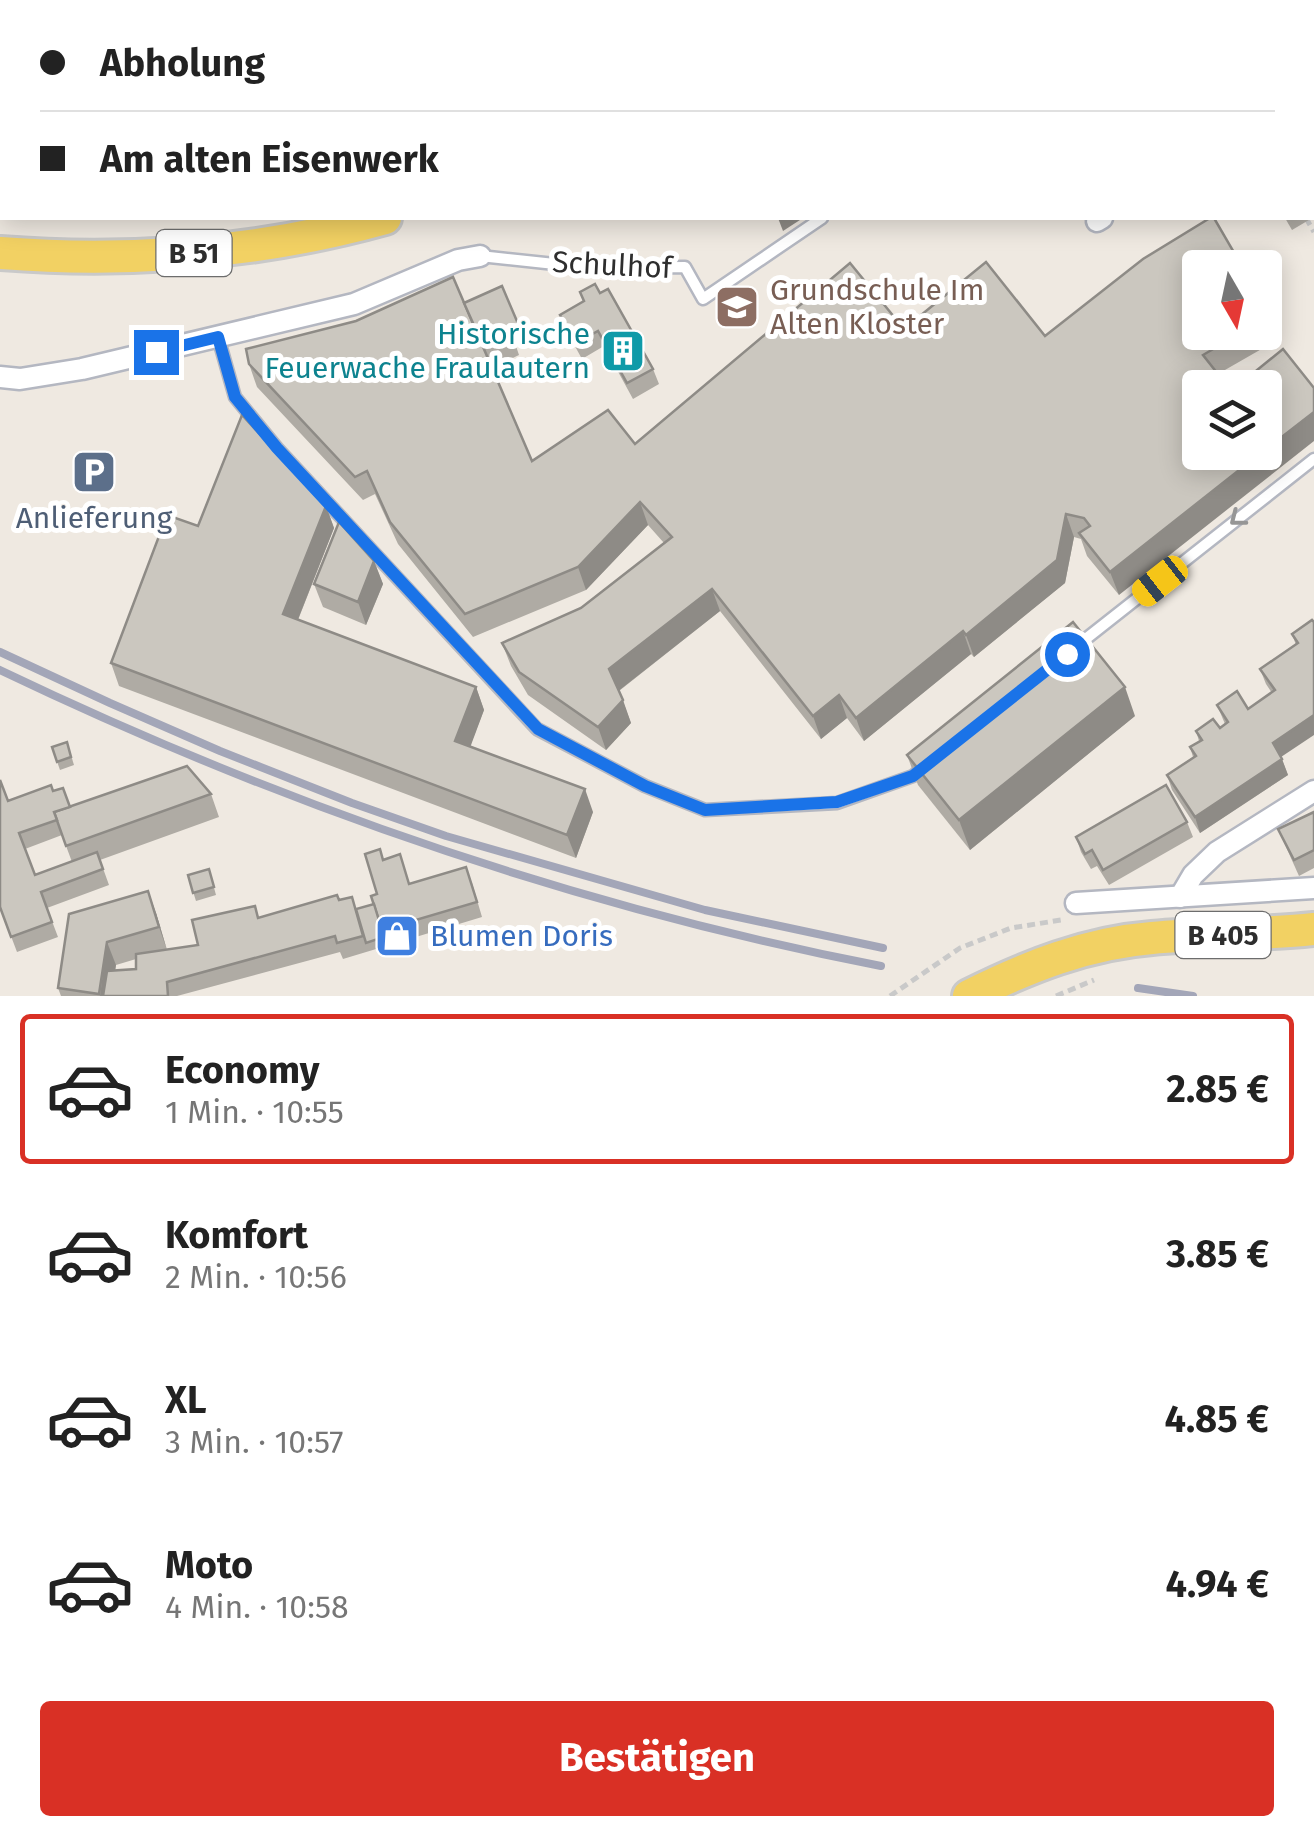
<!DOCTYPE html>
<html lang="de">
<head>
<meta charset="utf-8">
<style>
  body { margin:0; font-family:"Fira Sans",sans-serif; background:#f6f6f6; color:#222; height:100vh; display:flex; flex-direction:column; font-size:38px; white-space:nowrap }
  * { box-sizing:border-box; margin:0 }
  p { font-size:32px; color:#767676 }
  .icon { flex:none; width:55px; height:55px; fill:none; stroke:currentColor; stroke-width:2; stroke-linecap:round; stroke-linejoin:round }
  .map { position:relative; height:996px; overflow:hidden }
  .drawer { display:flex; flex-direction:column; background:#fff; flex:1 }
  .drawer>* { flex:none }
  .guide { position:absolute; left:0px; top:0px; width:1315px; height:220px; box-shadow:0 5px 25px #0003; display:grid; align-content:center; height:220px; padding:0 40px; background:#fff }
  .needle { width:65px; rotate:171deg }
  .buttons { position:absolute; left:1182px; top:250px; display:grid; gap:20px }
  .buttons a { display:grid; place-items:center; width:100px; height:100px; border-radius:10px; background:#fff; box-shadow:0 5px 25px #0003; font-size:50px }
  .end { position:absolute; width:45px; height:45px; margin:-22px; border:12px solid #1a73e8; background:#fff; box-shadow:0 0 0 5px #fff }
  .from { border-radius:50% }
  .car { position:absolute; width:30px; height:60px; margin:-30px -15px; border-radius:12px; box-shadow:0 0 8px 2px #0007; background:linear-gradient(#f5c518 24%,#345 0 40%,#f5c518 0 76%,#345 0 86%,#f5c518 0) }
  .guide b { display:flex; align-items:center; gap:35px; height:95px; font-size:38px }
  .guide b+b { border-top:2px solid #e0e0e0 }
  .guide i { width:25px; height:25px; background:#222 }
  ul { padding:18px 0 0; list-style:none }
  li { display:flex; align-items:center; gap:30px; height:150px; margin:0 20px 15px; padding:0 20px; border:5px solid transparent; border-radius:10px }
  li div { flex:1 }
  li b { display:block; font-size:38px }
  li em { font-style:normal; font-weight:700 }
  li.selected { border-color:#d93025 }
  li>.icon { width:90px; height:90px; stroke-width:1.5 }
  .primary-button { display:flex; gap:20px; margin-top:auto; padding:20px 40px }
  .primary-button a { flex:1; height:115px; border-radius:10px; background:#d93025; color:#fff; font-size:40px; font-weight:700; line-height:115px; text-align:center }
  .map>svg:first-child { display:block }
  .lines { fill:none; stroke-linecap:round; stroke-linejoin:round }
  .lane-casing { stroke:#b4b7c1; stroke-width:15 }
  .street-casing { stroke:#b4b7c1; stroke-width:25 }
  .primary-casing { stroke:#c9c9c9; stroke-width:38 }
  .path { stroke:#c9c9c9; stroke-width:5; stroke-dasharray:8 5; stroke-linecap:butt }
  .lane { stroke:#fff; stroke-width:10 }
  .street { stroke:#fff; stroke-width:20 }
  .primary { stroke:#f2d163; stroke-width:32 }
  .rail { stroke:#a3a6b8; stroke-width:8 }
  .wall { fill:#afaba4; fill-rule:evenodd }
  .shaded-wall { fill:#8e8b86 }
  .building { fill:#cbc7bf; stroke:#8e8b86; stroke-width:2.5 }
  .oneway { stroke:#969696 }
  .route { stroke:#1a73e8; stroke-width:12 }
  .labels { text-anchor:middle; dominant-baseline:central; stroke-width:10; stroke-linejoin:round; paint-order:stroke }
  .shield { fill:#fff; stroke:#6d6d6d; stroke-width:2.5 }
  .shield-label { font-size:28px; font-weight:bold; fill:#2e2e2e }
  .street-label { font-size:30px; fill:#2e2e2e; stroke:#fff }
  .education-label { font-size:30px; fill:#785e54; stroke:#fff; text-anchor:start }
  .culture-label { font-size:30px; fill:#0d838f; stroke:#fff; text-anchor:end }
  .service-label { font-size:30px; fill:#4e5e75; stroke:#fff }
  .shop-label { font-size:30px; fill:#366cbe; stroke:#fff; text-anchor:start }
</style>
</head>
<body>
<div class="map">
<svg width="1314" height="996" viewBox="0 0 1314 996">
  <rect width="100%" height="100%" fill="#efe9e1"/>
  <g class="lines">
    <defs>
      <g id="lane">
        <path d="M480 256 592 268 685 267 703 299 822 218"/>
        <path d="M218 337 235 397 277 448 537 729 645 786 705 810 837 803 913 776 924 767"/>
        <path d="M1078 645 1314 459"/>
      </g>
      <g id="street">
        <path d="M1097 221 1102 218"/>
        <path d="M0 377 20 379 82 369 354 304 458 260 480 256"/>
        <path d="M1180 897 1193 875 1217 852 1314 791"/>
        <path d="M1076 903 1314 888"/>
      </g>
      <g id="primary">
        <path d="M836 2 840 0"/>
        <path d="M0 253C130 263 259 253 385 218"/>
        <path d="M969 996C1027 967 1087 943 1152 938 1206 933 1260 935 1314 929"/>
      </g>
    </defs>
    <!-- lane casing -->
    <use href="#lane" class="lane-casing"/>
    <!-- street casing -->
    <use href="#street" class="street-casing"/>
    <!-- primary casing -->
    <use href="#primary" class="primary-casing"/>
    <!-- path -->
    <g class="path">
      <path d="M701 2 706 0"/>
      <path d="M0 196H2"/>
      <path d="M1306 218 1314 232"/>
      <path d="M890 996 960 948 1011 928 1061 920"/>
      <path d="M1056 996 1094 980"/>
    </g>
    <!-- lane -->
    <use href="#lane" class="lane"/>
    <!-- street -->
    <use href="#street" class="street"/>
    <!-- primary -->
    <use href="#primary" class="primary"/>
    <!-- rail -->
    <g class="rail">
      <path d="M0 652 110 703 220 751 352 803 446 836 705 910 883 948"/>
      <path d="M0 670C282 805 573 906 881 966"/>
      <path d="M1138 988 1193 996"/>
    </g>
  </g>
  <!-- wall -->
  <g class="wall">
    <path d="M1004 0H1139L1134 2H1005Z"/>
    <path d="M1312 176 1314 178V217L1292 230 1285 218H1312Z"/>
    <path d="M580 292 600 293 653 369 659 384 633 399 604 346 582 359 566 330 560 315 583 302Z"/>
    <path d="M464 303 519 326 525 342 516 346 519 355 502 363 498 354 488 358 532 461 635 444 904 329 1045 336 1265 332V306L1271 316 1279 339 1218 374 1119 595 1087 556 1081 539 1074 537 1065 583 974 657 971 654 864 741 847 718 821 739 720 611 619 691 631 723 606 750 528 695 511 666 502 643 581 608 664 543 648 525 586 590 473 637 398 544 375 494 363 500 257 387 249 364Z"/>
    <path d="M326 506 334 528 298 620 476 687 484 710 470 746 593 812 576 858 119 686 111 663 198 526Z"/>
    <path d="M374 561 383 584 366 625 323 607 314 584Z"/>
    <path d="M1312 620 1281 757 1288 775 1200 833 1172 790 1167 775 1193 757 1190 747 1199 741 1196 731 1220 728 1225 724 1217 705 1248 709 1272 693 1266 684 1260 669 1296 645 1292 634Z"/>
    <path d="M1135 716 970 850 918 785 907 755Z"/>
    <path d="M67 742 74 765 60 770 52 747Z"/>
    <path d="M53 791 70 807 211 794 219 817 100 860 109 885 47 908 58 937 17 952 0 907 8 801ZM62 835 72 862 35 875 25 849Z"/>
    <path d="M1314 812V868L1299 876 1278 829Z"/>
    <path d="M1187 822 1193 837 1109 885 1097 866 1091 869 1081 852 1076 837Z"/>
    <path d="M384 859 410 884 472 883 482 917 343 959 340 952 177 996H61L58 988 69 914 156 913 167 950 198 945 255 906 259 918 339 900 356 909 374 904ZM136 959V969L115 971 116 965Z"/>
    <path d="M209 869 216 895 196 901 188 875Z"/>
  </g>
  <!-- shaded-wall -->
  <g class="shaded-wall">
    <path d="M778 218H803L783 231Z"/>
    <path d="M1314 412V441L1119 595 1110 572 1262 452H1265V450Z"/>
    <path d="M640 502 648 525 586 590 578 567Z"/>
    <path d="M326 506 334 528 291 637 283 614Z"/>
    <path d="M1066 514 1074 537 1065 583 974 657 966 635Z"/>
    <path d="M374 561 383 584 366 625 358 602Z"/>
    <path d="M712 589 720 611 617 692 609 669Z"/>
    <path d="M963 631 971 654 864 741 856 718Z"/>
    <path d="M476 687 484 710 464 764 455 741Z"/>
    <path d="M1125 687 1135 716 970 850 959 820Z"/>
    <path d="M839 695 847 718 821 739 813 716Z"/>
    <path d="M623 700 631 723 606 750 598 727Z"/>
    <path d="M1314 715V735L1278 759 1273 743Z"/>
    <path d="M1282 759 1288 775 1200 833 1195 817Z"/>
    <path d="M585 789 593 812 576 858 567 835Z"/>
    <path d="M148 891 156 913 167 950 159 927Z"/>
    <path d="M107 942 116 965 111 996H100Z"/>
  </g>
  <!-- building -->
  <g class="building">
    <path d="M1005 0H1077L1072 2H1006Z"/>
    <path d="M1160 0H1233L1234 2H1162Z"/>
    <path d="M1314 33V64L1312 65V34Z"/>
    <path d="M1314 83V142L1312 143V84Z"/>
    <path d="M1312 176 1314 178V198L1312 199Z"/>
    <path d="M1210 218H1214L1243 268H1200V332H1242L1203 355 1229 388H1200V452H1262L1110 572 1079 533 1090 526 1084 518 1066 514 1057 560 966 635 963 631 856 718 839 695 813 716 712 589 609 669 623 700 598 727 519 672 502 643 581 608 672 537 640 502 578 567 465 614 390 522 367 471 355 477 249 364 246 349 356 321 453 277 532 461 608 410 635 444 850 263 904 329 986 262 1045 336 1143 259Z"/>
    <path d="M595 284 600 293 608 289 653 369 627 383 598 331 576 343 560 315 584 301 580 292Z"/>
    <path d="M502 286 519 326 509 331 514 340 496 347 492 338 482 343 464 303Z"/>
    <path d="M1265 306 1271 316 1265 319Z"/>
    <path d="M1283 349 1314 388V412L1265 450V388H1235Z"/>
    <path d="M242 415 326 506 283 614 476 687 455 741 585 789 567 835 111 663 167 515 198 526Z"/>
    <path d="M339 522 374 561 358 602 314 584Z"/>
    <path d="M1312 620 1314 622V715L1273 743 1282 759 1195 817 1167 775 1196 756 1190 747 1202 740 1196 731 1213 719 1220 728 1228 722 1217 705 1237 691 1248 709 1275 690 1260 669 1298 643 1292 634Z"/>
    <path d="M1073 622 1125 687 959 820 907 755Z"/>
    <path d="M67 742 71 757 57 762 52 747Z"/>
    <path d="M187 766 211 794 66 846 54 812Z"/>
    <path d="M0 780 8 801 51 785 53 791 63 788 70 807 54 812 57 820 19 833 35 875 97 852 103 869 41 892 52 922 11 937 0 907Z"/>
    <path d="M1166 785 1187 822 1103 870 1092 850 1085 854 1076 837Z"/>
    <path d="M1314 812V850L1294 860 1278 829Z"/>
    <path d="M380 849 383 860 400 854 409 884 466 867 477 902 382 930 371 896 377 894 365 854Z"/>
    <path d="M209 869 214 887 193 893 188 875Z"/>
    <path d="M148 891 159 927 107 942 99 994 58 988 69 914Z"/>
    <path d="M337 895 339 900 352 897 363 936 337 943 335 936 167 982 168 996H103L107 971 136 969V954L198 945 192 920 255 906 258 918Z"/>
    <path d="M374 904 384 937 366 943 356 909Z"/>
  </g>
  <!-- one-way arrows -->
  <defs><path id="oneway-chevron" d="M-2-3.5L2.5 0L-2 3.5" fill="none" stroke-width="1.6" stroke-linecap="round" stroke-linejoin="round" transform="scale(2.5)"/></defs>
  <use class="oneway" href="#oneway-chevron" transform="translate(1237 519) rotate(142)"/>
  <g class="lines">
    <!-- route -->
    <path class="route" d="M156 352 218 337 235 397 277 448 538 729 645 786 705 810 837 802 913 776 1067 654"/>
  </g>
  <!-- icons -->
  <defs>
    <symbol id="school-square" viewBox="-11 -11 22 22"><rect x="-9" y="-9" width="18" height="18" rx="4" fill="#8d6e63" stroke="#fff"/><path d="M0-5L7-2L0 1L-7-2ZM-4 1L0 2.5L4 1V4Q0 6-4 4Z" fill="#fff"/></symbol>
    <symbol id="building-square" viewBox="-11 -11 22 22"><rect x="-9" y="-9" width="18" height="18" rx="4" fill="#0f9aa8" stroke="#fff"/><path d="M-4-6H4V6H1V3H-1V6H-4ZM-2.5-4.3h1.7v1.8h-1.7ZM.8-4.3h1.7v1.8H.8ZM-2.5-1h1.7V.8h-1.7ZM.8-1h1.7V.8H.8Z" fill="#fff"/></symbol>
    <symbol id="parking-square" viewBox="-11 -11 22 22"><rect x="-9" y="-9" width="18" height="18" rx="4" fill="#5c6f8a" stroke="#fff"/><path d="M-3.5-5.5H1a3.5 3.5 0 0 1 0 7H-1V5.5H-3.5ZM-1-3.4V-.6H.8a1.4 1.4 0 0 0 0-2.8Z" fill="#fff"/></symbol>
    <symbol id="shop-square" viewBox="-11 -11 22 22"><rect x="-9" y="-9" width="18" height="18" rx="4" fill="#3f7fe0" stroke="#fff"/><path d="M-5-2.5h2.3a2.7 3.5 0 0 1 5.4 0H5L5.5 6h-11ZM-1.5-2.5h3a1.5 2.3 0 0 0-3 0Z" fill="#fff"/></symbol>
  </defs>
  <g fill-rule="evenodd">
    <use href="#school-square" x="712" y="282" width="50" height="50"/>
    <use href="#building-square" x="598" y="326" width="50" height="50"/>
    <use href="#parking-square" x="69" y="447" width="50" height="50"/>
    <use href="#shop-square" x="372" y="911" width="50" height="50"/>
  </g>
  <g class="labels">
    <!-- shield labels -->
    <g class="shield">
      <rect x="156.5" y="230" width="75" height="46" rx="8"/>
      <rect x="1175.5" y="912" width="95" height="46" rx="8"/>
    </g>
    <g class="shield-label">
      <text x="194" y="253">B 51</text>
      <text x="1223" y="935">B 405</text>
    </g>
    <!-- street labels -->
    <g class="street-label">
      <text transform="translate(612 265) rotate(3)">Schulhof</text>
    </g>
    <!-- education labels -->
    <g class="education-label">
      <text x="770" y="290">Grundschule Im<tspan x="770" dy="34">Alten Kloster</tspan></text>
    </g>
    <!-- culture labels -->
    <g class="culture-label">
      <text x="590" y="334">Historische<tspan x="590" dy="34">Feuerwache Fraulautern</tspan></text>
    </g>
    <!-- service labels -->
    <g class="service-label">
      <text x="94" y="518">Anlieferung</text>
    </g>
    <!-- shop labels -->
    <g class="shop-label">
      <text x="430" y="936">Blumen Doris</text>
    </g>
  </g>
</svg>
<div class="buttons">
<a><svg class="needle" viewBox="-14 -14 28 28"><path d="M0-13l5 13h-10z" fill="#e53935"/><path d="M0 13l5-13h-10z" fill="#767676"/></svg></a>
<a><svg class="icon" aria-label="layers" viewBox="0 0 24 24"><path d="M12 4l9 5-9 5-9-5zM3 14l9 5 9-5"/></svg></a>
</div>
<i class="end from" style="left:1067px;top:654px"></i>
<i class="end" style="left:156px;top:352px"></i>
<i class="car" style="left:1160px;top:581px;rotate:232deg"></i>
<div class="guide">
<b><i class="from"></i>Abholung</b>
<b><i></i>Am alten Eisenwerk</b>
</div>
</div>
<section class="drawer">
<ul>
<li class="selected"><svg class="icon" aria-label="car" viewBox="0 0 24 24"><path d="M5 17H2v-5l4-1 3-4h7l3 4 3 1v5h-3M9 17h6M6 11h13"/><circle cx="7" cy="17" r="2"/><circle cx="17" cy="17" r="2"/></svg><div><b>Economy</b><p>1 Min. · 10:55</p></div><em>2.85 €</em></li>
<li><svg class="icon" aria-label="car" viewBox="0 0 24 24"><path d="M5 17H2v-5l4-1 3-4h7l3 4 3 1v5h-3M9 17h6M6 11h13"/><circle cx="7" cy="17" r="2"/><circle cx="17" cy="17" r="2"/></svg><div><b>Komfort</b><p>2 Min. · 10:56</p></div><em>3.85 €</em></li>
<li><svg class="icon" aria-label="car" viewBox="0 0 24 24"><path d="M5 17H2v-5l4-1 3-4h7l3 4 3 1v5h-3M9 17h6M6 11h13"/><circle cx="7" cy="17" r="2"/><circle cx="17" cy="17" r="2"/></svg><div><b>XL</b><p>3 Min. · 10:57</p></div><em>4.85 €</em></li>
<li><svg class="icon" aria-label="car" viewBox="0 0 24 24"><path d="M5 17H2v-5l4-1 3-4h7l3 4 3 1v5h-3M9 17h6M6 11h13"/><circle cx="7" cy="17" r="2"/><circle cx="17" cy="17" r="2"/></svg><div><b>Moto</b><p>4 Min. · 10:58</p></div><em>4.94 €</em></li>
</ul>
<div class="primary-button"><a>Bestätigen</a></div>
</section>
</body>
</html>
